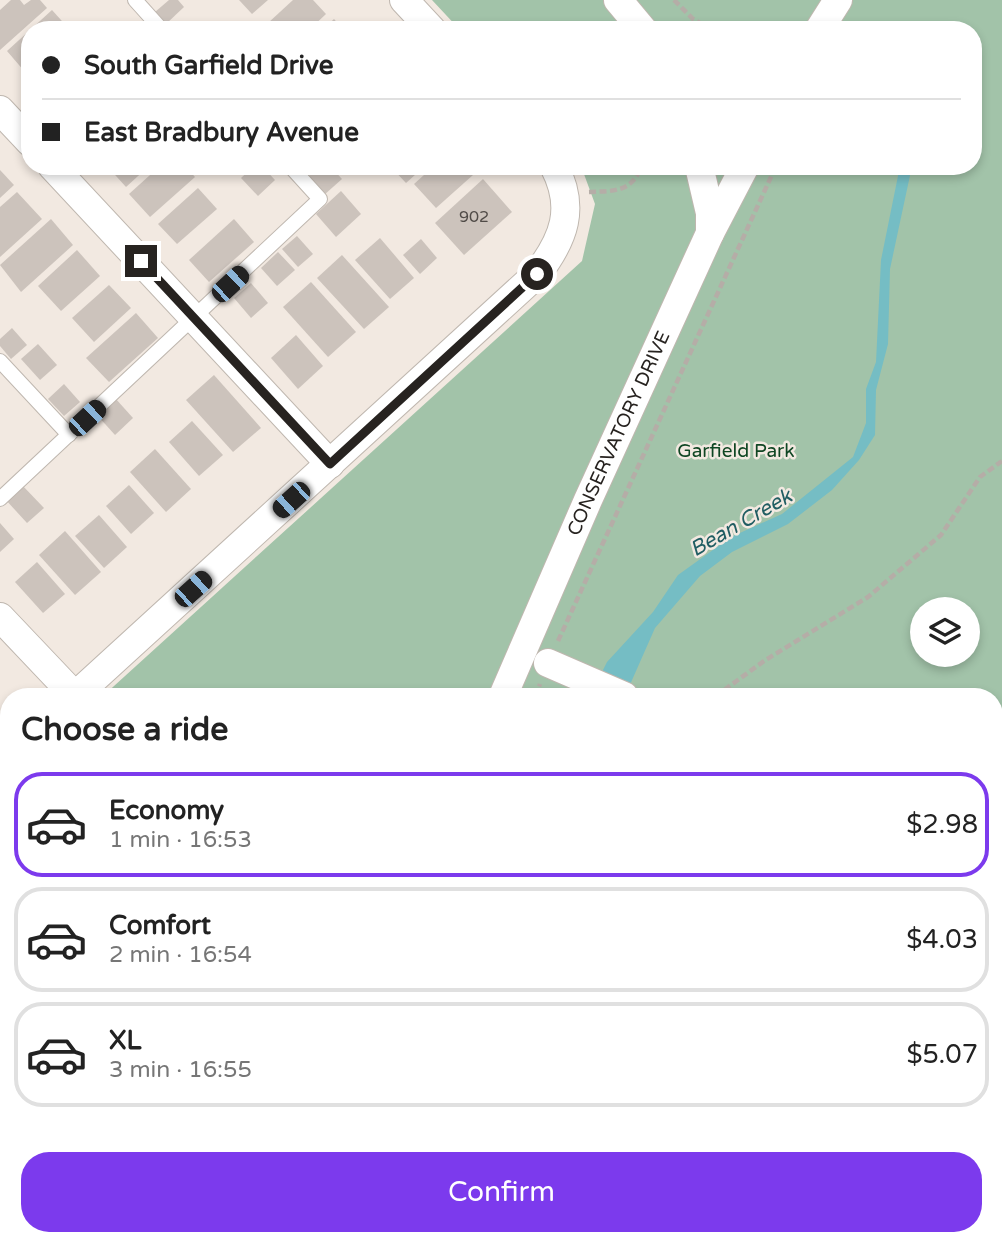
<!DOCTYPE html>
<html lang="en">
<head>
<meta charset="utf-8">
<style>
  body { margin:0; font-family:"Varela Round",sans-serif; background:#f2f2f2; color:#222; height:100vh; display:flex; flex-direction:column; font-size:26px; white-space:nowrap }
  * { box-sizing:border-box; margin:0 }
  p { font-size:23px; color:#767676 }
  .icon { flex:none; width:38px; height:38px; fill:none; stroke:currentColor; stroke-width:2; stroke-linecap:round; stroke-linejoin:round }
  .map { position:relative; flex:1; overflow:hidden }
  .panel { position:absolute; left:0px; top:688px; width:1003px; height:558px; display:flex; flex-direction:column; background:#fff; border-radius:28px 28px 0 0; box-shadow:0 4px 10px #0003 }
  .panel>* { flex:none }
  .banner { position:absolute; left:21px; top:21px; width:961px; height:154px; border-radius:28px; box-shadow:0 4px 10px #0003; display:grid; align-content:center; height:154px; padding:0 21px; background:#fff }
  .fabs { position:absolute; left:910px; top:597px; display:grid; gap:14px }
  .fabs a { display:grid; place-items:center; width:70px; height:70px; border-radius:50%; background:#fff; box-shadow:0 4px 10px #0003; font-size:35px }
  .end { position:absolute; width:32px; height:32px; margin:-16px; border:9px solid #272320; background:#fff; box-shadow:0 0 0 4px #fff }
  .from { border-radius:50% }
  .car { position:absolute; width:21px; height:42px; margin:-21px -10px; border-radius:9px; box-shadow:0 0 5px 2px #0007; background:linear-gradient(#222 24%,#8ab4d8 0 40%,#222 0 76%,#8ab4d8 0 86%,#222 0) }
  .banner b { display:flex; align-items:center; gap:24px; height:66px; font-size:26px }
  .banner b+b { border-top:2px solid #e0e0e0 }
  .banner i { width:18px; height:18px; background:#222 }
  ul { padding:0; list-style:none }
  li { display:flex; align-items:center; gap:21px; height:105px; margin:0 14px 10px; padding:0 7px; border:4px solid #e0e0e0; border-radius:28px }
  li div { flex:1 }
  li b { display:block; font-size:26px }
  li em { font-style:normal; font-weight:600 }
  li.current { border-color:#7c3aed }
  li>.icon { width:63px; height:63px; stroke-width:1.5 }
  h2 { padding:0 21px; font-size:32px; line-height:84px }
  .cta { display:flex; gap:14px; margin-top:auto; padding:14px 21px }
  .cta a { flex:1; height:80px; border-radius:28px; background:#7c3aed; color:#fff; font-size:28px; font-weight:600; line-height:80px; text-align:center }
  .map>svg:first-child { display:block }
  .green { fill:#a2c3a9; fill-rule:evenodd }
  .water { fill:#75bdc4 }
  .building { fill:#ccc3bc }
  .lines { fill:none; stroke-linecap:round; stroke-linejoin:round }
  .lane-casing { stroke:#bfb7af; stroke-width:16 }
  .street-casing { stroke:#bfb7af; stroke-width:30 }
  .path { stroke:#b5ada7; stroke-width:4.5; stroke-dasharray:7 3.5; stroke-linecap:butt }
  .lane { stroke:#fff; stroke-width:14 }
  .street { stroke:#fff; stroke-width:28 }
  .route { stroke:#272320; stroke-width:9 }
  .labels { text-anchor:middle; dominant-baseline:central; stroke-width:5; stroke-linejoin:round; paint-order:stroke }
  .number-label { font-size:16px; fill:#504b47 }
  .street-label { font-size:19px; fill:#272320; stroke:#f2e9e1 }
  .park-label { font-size:19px; fill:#0f4623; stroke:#f2e9e1 }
  .water-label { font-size:21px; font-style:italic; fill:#205d62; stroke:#f2e9e1 }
</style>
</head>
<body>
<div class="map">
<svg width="1002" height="1245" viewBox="0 0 1002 1245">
  <rect width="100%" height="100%" fill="#f2e9e1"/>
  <!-- green -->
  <path class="green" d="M432 0H1002V1245H0V790L9 782V1237H994V696H103L582 261 595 204 581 166H973V30H460ZM922 609H968V654H922Z"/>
  <!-- water -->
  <path class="water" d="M900 166H912L890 269 888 344 876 390 875 435 859 460 832 490 788 524 732 552 700 576 655 628 625 696H590L607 662 653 612 678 575 731 537 782 514 853 457 866 423V389L876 362 881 260Z"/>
  <!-- building -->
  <g class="building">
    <path d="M11 0H20L24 5 31 0H40L47 8 0 50V10Z"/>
    <path d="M169 0H178L184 7 166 24 155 12Z"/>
    <path d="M239 0H268L252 14Z"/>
    <path d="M293 0H313L326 14 309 30H274L268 23Z"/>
    <path d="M52 10 70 30H30V68L25 72 7 51Z"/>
    <path d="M334 19 344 30H322Z"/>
    <path d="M107 166H149L126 187Z"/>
    <path d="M160 166H185L195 177 150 217 129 194Z"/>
    <path d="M254 166H262L275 180 258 196 241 178Z"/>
    <path d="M319 166H330L342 179 324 195 308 177Z"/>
    <path d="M390 166H425L406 183Z"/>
    <path d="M434 166H465L473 175 436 208 414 184Z"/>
    <path d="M0 170 14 185 0 198Z"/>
    <path d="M483 179 512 212 464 255 435 223Z"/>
    <path d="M198 188 217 209 177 244 158 224Z"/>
    <path d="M341 191 361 214 336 237 316 214Z"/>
    <path d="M17 192 42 219 0 257V207Z"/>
    <path d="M51 219 73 245 21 292 0 265Z"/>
    <path d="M234 219 254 242 209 282 189 260Z"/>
    <path d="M297 236 313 254 298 267 282 249Z"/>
    <path d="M380 238 414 278 390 299 355 260Z"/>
    <path d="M421 239 437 258 420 274 403 255Z"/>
    <path d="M77 250 100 276 61 311 38 286Z"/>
    <path d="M278 252 295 270 277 286 261 268Z"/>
    <path d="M342 255 389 307 364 329 317 278Z"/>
    <path d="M311 282 356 332 328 357 283 307Z"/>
    <path d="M251 283 268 303 251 318 234 298Z"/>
    <path d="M109 285 131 308 94 342 72 318Z"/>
    <path d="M136 313 158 338 109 382 86 358Z"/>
    <path d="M12 328 27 345 11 359 0 346V339Z"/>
    <path d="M296 335 323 366 298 389 271 358Z"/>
    <path d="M38 344 57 365 40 380 21 359Z"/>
    <path d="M214 375 261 428 233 452 186 400Z"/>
    <path d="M64 384 80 402 64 416 48 399Z"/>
    <path d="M115 398 133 418 115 435 97 415Z"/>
    <path d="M192 421 223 455 199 476 169 442Z"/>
    <path d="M155 449 191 489 166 512 130 472Z"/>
    <path d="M21 484 44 508 27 523 5 499Z"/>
    <path d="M129 485 154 513 131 534 106 506Z"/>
    <path d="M99 515 127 547 104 568 75 536Z"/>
    <path d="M0 523 14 539 0 552Z"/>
    <path d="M65 531 101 572 75 595 39 555Z"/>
    <path d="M37 562 65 594 43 613 15 582Z"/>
  </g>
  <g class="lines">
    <defs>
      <g id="lane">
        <path d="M135 0 162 30"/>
        <path d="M0 361 69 435"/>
        <path d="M0 499 320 199 290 166"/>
      </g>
      <g id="street">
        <path d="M404 0 432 30"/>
        <path d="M618 0 643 30"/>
        <path d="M819 30 838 0"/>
        <path d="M0 110 30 142"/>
        <path d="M52 166 330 464"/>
        <path d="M710 233 745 166"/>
        <path d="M0 617 75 696"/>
        <path d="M548 663 624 696"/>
        <path d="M75 696 537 274C564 239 576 208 554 166"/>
        <path id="s1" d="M503 696 588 500 710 233V213L699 166"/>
        <path d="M0 765 9 757"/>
        <path d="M362 1237 364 1245"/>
      </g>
    </defs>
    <!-- lane casing -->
    <use href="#lane" class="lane-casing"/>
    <!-- street casing -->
    <use href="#street" class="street-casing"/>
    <!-- path -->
    <g class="path">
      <path d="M674 0 693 19 712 30"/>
      <path d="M589 192C611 191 633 193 641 166"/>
      <path d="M558 641 776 166"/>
      <path d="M535 696 540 684"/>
      <path d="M691 696 721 691"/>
      <path d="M716 696 764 661 868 597 941 535 980 477 1002 461"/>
      <path d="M903 1237 908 1245"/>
      <path d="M405 1245 409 1237"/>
    </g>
    <!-- lane -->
    <use href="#lane" class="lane"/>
    <!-- street -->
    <use href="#street" class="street"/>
  </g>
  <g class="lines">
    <!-- route -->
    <path class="route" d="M141 261 330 464 537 274"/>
  </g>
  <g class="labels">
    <!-- number labels -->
    <g class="number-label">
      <text x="474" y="217">902</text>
    </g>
    <!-- street labels -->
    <g class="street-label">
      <text stroke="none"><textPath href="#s1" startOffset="287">CONSERVATORY DRIVE</textPath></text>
    </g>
    <!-- park labels -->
    <g class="park-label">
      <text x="736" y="451">Garfield Park</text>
    </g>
    <!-- water labels -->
    <g class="water-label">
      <text transform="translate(741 523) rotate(-30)">Bean Creek</text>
    </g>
  </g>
</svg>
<div class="fabs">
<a><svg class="icon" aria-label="layers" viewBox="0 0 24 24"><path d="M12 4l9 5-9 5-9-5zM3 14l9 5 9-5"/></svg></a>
</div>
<i class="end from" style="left:537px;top:274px"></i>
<i class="end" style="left:141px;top:261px"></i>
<i class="car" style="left:230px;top:284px;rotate:47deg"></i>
<i class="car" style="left:87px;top:418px;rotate:47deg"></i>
<i class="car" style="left:291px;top:500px;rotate:228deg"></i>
<i class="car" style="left:193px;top:589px;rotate:48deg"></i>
<div class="banner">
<b><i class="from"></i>South Garfield Drive</b>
<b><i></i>East Bradbury Avenue</b>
</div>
<section class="panel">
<h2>Choose a ride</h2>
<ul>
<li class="current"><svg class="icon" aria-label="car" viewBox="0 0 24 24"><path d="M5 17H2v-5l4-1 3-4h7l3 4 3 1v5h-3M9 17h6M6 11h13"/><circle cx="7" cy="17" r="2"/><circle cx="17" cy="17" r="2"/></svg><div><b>Economy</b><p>1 min · 16:53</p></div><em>$2.98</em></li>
<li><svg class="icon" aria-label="car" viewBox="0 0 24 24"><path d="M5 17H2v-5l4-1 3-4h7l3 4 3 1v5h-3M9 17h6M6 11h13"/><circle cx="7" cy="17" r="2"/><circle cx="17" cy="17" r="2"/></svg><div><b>Comfort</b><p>2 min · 16:54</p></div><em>$4.03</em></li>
<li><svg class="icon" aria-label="car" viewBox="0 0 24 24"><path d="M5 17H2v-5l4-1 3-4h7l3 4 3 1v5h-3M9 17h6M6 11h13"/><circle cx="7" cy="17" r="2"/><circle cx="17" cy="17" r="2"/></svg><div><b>XL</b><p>3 min · 16:55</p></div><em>$5.07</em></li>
</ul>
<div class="cta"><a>Confirm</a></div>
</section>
</div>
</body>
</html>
